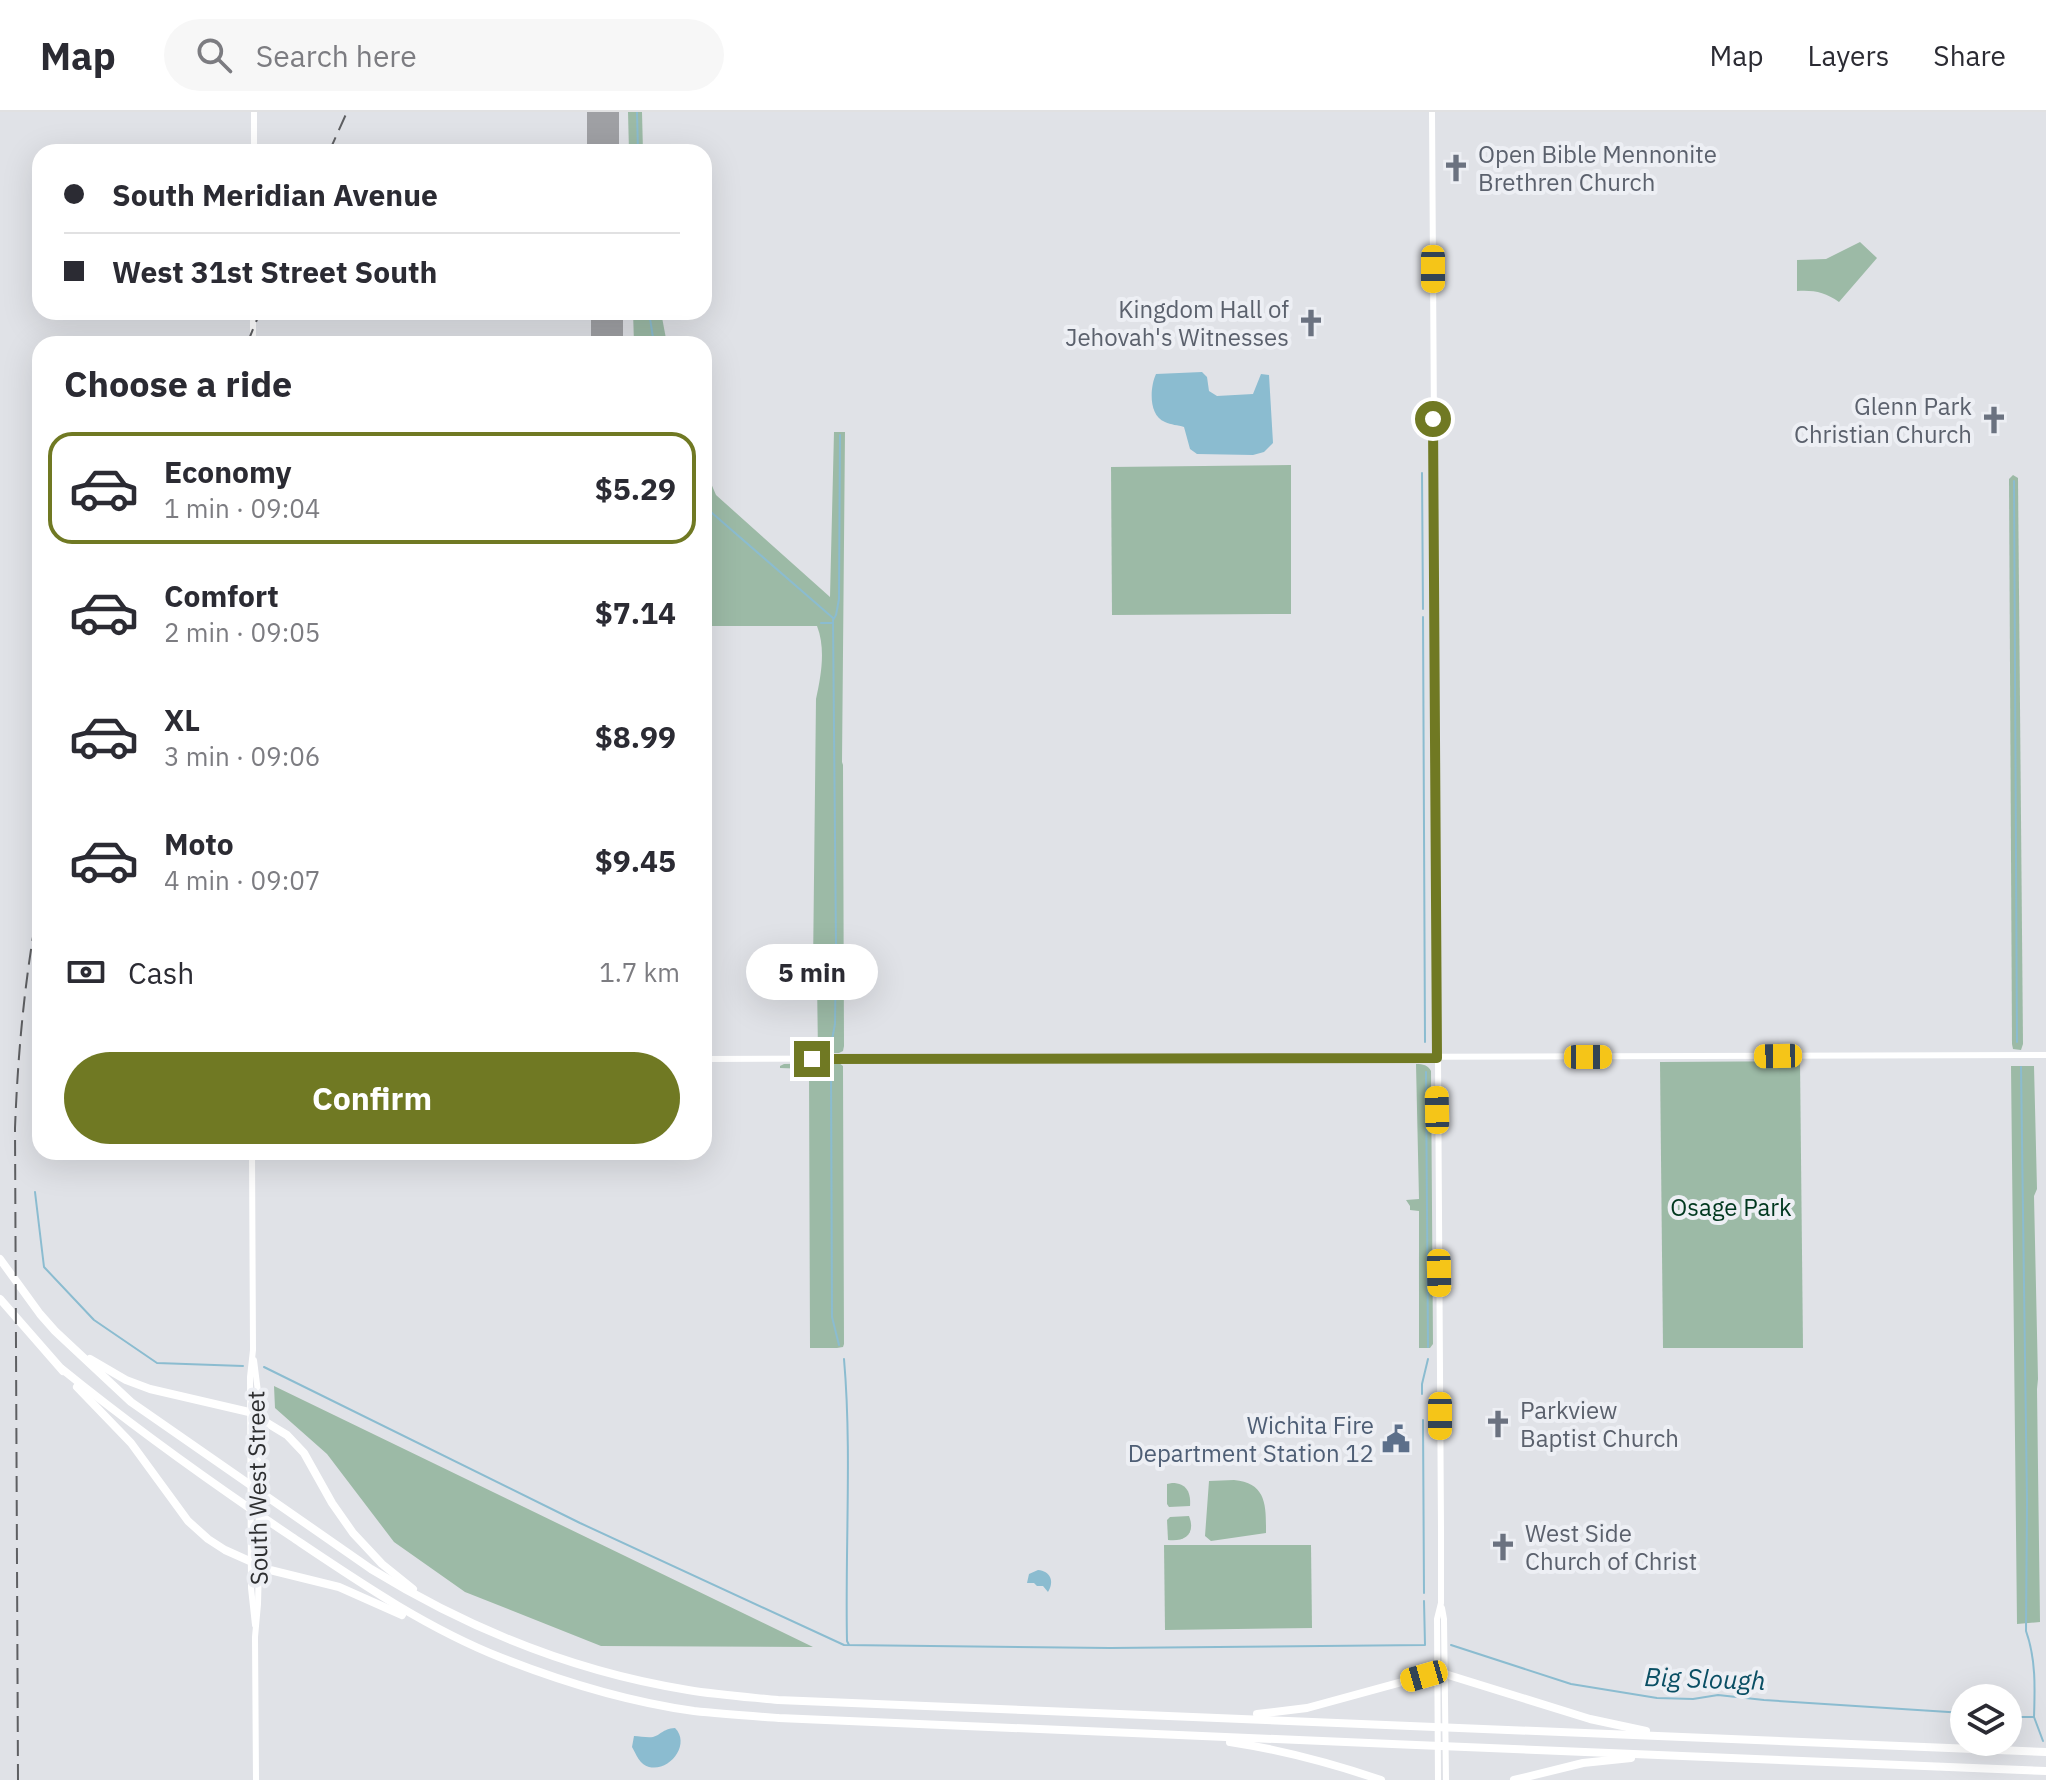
<!DOCTYPE html>
<html lang="en">
<head>
<meta charset="utf-8">
<style>
  body { margin:0; font-family:"IBM Plex Sans",sans-serif; background:#f7f7f7; color:#2b2b33; height:100vh; display:flex; flex-direction:column; font-size:30px; white-space:nowrap }
  * { box-sizing:border-box; margin:0 }
  p { font-size:26px; color:#7c7c81 }
  .icon { flex:none; width:44px; height:44px; fill:none; stroke:currentColor; stroke-width:2; stroke-linecap:round; stroke-linejoin:round }
  .map { position:relative; flex:1; overflow:hidden }
  .panel { position:absolute; left:32px; top:224px; width:680px; height:824px; display:flex; flex-direction:column; background:#fff; border-radius:24px; box-shadow:0 8px 32px #0002 }
  .panel>* { flex:none }
  .hud { position:absolute; left:32px; top:32px; width:680px; height:176px; border-radius:24px; box-shadow:0 8px 32px #0002; display:grid; align-content:center; height:176px; padding:0 32px; background:#fff }
  .buttons { position:absolute; left:1950px; top:1572px; display:grid; gap:16px }
  .buttons a { display:grid; place-items:center; width:72px; height:72px; border-radius:50%; background:#fff; box-shadow:0 8px 32px #0002; font-size:40px }
  .end { position:absolute; width:36px; height:36px; margin:-18px; border:10px solid #707923; background:#fff; box-shadow:0 0 0 4px #fff }
  .from { border-radius:50% }
  .bubble { position:absolute; height:56px; border-radius:28px; background:#fff; box-shadow:0 8px 32px #0002; font-size:26px; font-weight:700; line-height:56px; text-align:center }
  .car { position:absolute; width:24px; height:48px; margin:-24px -12px; border-radius:10px; box-shadow:0 0 6px 2px #0007; background:linear-gradient(#f5c518 24%,#345 0 40%,#f5c518 0 76%,#345 0 86%,#f5c518 0) }
  .hud b { display:flex; align-items:center; gap:28px; height:76px; font-size:30px }
  .hud b+b { border-top:2px solid #e1e1e2 }
  .hud i { width:20px; height:20px; background:#2b2b33 }
  ul { padding:0; list-style:none }
  li { display:flex; align-items:center; gap:24px; height:112px; margin:0 16px 12px; padding:0 16px; border:4px solid transparent; border-radius:24px }
  li div { flex:1 }
  li b { display:block; font-size:30px }
  li em { font-style:normal; font-weight:700 }
  li.active { border-color:#707923 }
  li>.icon { width:72px; height:72px; stroke-width:1.5 }
  h2 { padding:0 32px; font-size:36px; line-height:96px }
  .pay { display:flex; align-items:center; gap:20px; height:88px; padding:0 32px; font-size:30px }
  .pay p { margin-inline-start:auto }
  .cta { display:flex; gap:16px; margin-top:auto; padding:16px 32px }
  .cta a { flex:1; height:92px; border-radius:48px; background:#707923; color:#fff; font-size:32px; font-weight:700; line-height:92px; text-align:center }
  header { display:flex; align-items:center; gap:48px; box-sizing:border-box; height:112px; padding:0 40px; background:#fff; border-bottom:2px solid #e1e1e2 }
  header strong { font-size:38px }
  nav { display:flex; gap:44px; margin-inline-start:auto; font-size:28px }
  .search { width:560px; height:72px; background:#f7f7f7; display:flex; align-items:center; gap:20px; box-sizing:border-box; padding:0 28px; border-radius:44px; color:#7c7c81; font-size:30px }
  .map>svg:first-child { display:block }
  .green { fill:#9cbaa6 }
  .water { fill:#8bbcd0 }
  .lines { fill:none; stroke-linecap:round; stroke-linejoin:round }
  .stream { stroke:#8bbcd0; stroke-width:2 }
  .runway { stroke:#9fa0a4; stroke-width:32 }
  .secondary { stroke:#fff; stroke-width:6 }
  .highway { stroke:#fff; stroke-width:8 }
  .rail { stroke:#5e5f62; stroke-width:2; stroke-dasharray:16 8; stroke-linecap:butt }
  .route { stroke:#707923; stroke-width:10 }
  .labels { text-anchor:middle; dominant-baseline:central; stroke-width:8; stroke-linejoin:round; paint-order:stroke }
  .worship-label { font-size:24px; fill:#5b616d; stroke:#edeff4; text-anchor:start }
  .park-label { font-size:24px; fill:#01381f; stroke:#edeff4 }
  .service-label { font-size:24px; fill:#4e5e75; stroke:#edeff4; text-anchor:end }
  .street-label { font-size:24px; fill:#2e2f31; stroke:#edeff4 }
  .water-label { font-size:26px; font-style:italic; fill:#0a4f64; stroke:#edeff4 }
</style>
</head>
<body>
<header>
<strong>Map</strong>
<div class="search"><svg class="icon" aria-label="search" viewBox="0 0 24 24"><circle cx="10" cy="10" r="6"/><path d="M15 15l6 6"/></svg>Search here</div>
<nav><a>Map</a><a>Layers</a><a>Share</a></nav>
</header>
<div class="map">
<svg width="2046" height="1668" viewBox="0 0 2046 1668">
  <rect width="100%" height="100%" fill="#e0e2e7"/>
  <!-- green -->
  <g class="green">
    <path d="M628 0H642L643 40H629Z"/>
    <path d="M1860 130 1877 146 1839 190C1825 180 1814 178 1797 179V148L1826 147Z"/>
    <path d="M633 200H661L667 232H634Z"/>
    <path d="M834 320H845L842 650 843 653 844 934 843 939 839 941H818L817 868 813 856 816 587C821 564 826 537 817 514H704V355L716 383 830 485Z"/>
    <path d="M1291 353V502L1112 503 1111 355Z"/>
    <path d="M2013 363 2018 366 2023 932 2021 938 2013 937 2012 932 2009 367Z"/>
    <path d="M1800 949 1803 1236H1663L1660 950Z"/>
    <path d="M839 951 843 954V958L844 1232 843 1235 837 1236H810L809 957 780 956V954L784 952Z"/>
    <path d="M1416 952C1423 952 1428 953 1431 959L1433 1232 1430 1236H1419V1099L1410 1098V1094L1406 1088 1419 1087Z"/>
    <path d="M2011 954H2034L2037 1077 2034 1084 2038 1267 2037 1277 2040 1510 2017 1512Z"/>
    <path d="M274 1274 813 1535 601 1534 465 1480 394 1430 327 1342 275 1296Z"/>
    <path d="M1234 1368C1267 1371 1266 1394 1266 1421L1211 1429 1205 1424 1209 1369Z"/>
    <path d="M1172 1371C1187 1371 1191 1381 1190 1394L1169 1395 1167 1392V1372Z"/>
    <path d="M1189 1404C1196 1422 1185 1430 1168 1428L1167 1408 1170 1405Z"/>
    <path d="M1164 1433H1311L1312 1516 1165 1518Z"/>
  </g>
  <!-- water -->
  <g class="water">
    <path d="M1202 260 1207 265 1209 279 1217 284 1253 282 1261 262 1269 263 1273 331 1264 340 1253 343 1197 342 1190 337 1184 315C1178 313 1171 313 1165 310 1148 303 1150 275 1156 262Z"/>
    <path d="M1038 1458C1050 1459 1055 1469 1048 1480L1043 1474H1037L1034 1471H1027L1029 1462Z"/>
    <path d="M675 1616C691 1632 670 1660 649 1655 640 1653 636 1642 632 1635L634 1624C640 1624 647 1626 653 1625 661 1623 662 1617 675 1616Z"/>
  </g>
  <g class="lines">
    <!-- stream -->
    <g class="stream">
      <path d="M637 0 638 40"/>
      <path d="M649 200 654 232"/>
      <path d="M1422 361 1423 497"/>
      <path d="M2014 369 2017 930"/>
      <path d="M704 394 833 506"/>
      <path d="M1423 505 1425 930"/>
      <path d="M821 511H832"/>
      <path d="M831 933 835 912 836 834 833 508 836 503 839 487 840 323"/>
      <path d="M2021 955 2027 1390 2026 1519C2036 1547 2035 1576 2034 1605"/>
      <path d="M831 958 832 1205 839 1233"/>
      <path d="M1426 960 1428 1235"/>
      <path d="M35 1080 44 1155 94 1208 157 1251 243 1254"/>
      <path d="M844 1247C852 1339 845 1436 847 1529L849 1533"/>
      <path d="M264 1255 580 1411 844 1533 1110 1536 1425 1533 1424 1489"/>
      <path d="M1422 1282V1272L1428 1247"/>
      <path d="M1423 1308 1424 1481"/>
      <path d="M1451 1533 1571 1572 1657 1586 1693 1587 1718 1583 1764 1588 1964 1601"/>
      <path d="M2008 1605H2034L2043 1629"/>
    </g>
    <!-- runway -->
    <g class="runway">
      <path d="M603 0V40"/>
      <path d="M607 200V232"/>
    </g>
    <!-- secondary -->
    <g class="secondary">
      <path d="M1432 0 1441 1418V1491L1437 1507 1438 1668"/>
      <path d="M254 40V0"/>
      <path d="M253 232V200"/>
      <path d="M704 947 2046 943"/>
      <path d="M252 1040 253 1238 250 1265 251 1476 255 1513"/>
      <path d="M254 1248 258 1280 259 1453 258 1492 255 1525 256 1668"/>
      <path d="M1442 1496 1444 1507 1446 1668"/>
    </g>
    <!-- highway -->
    <g class="highway">
      <path d="M0 1147 40 1202 55 1219 131 1290 371 1457C469 1517 575 1560 688 1578 718 1583 748 1585 778 1588L2046 1640"/>
      <path d="M0 1187 63 1259"/>
      <path d="M90 1247 126 1268 150 1277 249 1300 287 1323 304 1341 332 1391 353 1421 382 1452 413 1477"/>
      <path d="M62 1257C136 1317 213 1372 292 1425 359 1470 426 1516 502 1546 563 1570 629 1590 694 1599 722 1602 751 1604 779 1606 1201 1625 1624 1641 2046 1659"/>
      <path d="M77 1275 131 1331 188 1409 208 1427 225 1438 270 1458 339 1475 402 1503"/>
      <path d="M1257 1602 1307 1596 1424 1564 1445 1562 1590 1607 1646 1619"/>
      <path d="M1230 1630C1282 1638 1331 1651 1381 1668"/>
      <path d="M1514 1668 1583 1651 1631 1646"/>
    </g>
    <!-- rail -->
    <g class="rail">
      <path d="M329 40 347 0"/>
      <path d="M247 232 260 200"/>
      <path d="M18 1668 15 1016C18 938 25 862 40 786"/>
    </g>
  </g>
  <g class="lines">
    <!-- route -->
    <path class="route" d="M812 947 1437 946 1433 307"/>
  </g>
  <!-- icons -->
  <defs>
    <symbol id="church-bare" viewBox="-9 -9 18 18"><path d="M-1.2-6h2.4v3.5h3.3v2.4h-3.3V6h-2.4V-.1h-3.3v-2.4h3.3Z" fill="#6b7280" stroke="#edeff4" stroke-width="2.5" paint-order="stroke"/></symbol>
    <symbol id="civic-bare" viewBox="-9 -9 18 18"><path d="M-.6-6.5H3V-4.5H.6V-3L4-1V1h2V6H-6V1h2V-1L-.6-3ZM-1.2 2.5V6h2.4V2.5Z" fill="#5c6f8a" stroke="#edeff4" stroke-width="2.5" paint-order="stroke"/></symbol>
  </defs>
  <g fill-rule="evenodd">
    <use href="#church-bare" x="1436" y="36" width="40" height="40"/>
    <use href="#church-bare" x="1291" y="191" width="40" height="40"/>
    <use href="#church-bare" x="1974" y="288" width="40" height="40"/>
    <use href="#church-bare" x="1478" y="1292" width="40" height="40"/>
    <use href="#civic-bare" x="1376" y="1307" width="40" height="40"/>
    <use href="#church-bare" x="1483" y="1415" width="40" height="40"/>
  </g>
  <g class="labels">
    <!-- worship labels -->
    <g class="worship-label">
      <text x="1478" y="42">Open Bible Mennonite<tspan x="1478" dy="28">Brethren Church</tspan></text>
      <text x="1289" y="197" text-anchor="end">Kingdom Hall of<tspan x="1289" dy="28">Jehovah's Witnesses</tspan></text>
      <text x="1972" y="294" text-anchor="end">Glenn Park<tspan x="1972" dy="28">Christian Church</tspan></text>
      <text x="1520" y="1298">Parkview<tspan x="1520" dy="28">Baptist Church</tspan></text>
      <text x="1525" y="1421">West Side<tspan x="1525" dy="28">Church of Christ</tspan></text>
    </g>
    <!-- park labels -->
    <g class="park-label">
      <text x="1731" y="1095">Osage Park</text>
    </g>
    <!-- service labels -->
    <g class="service-label">
      <text x="1374" y="1313">Wichita Fire<tspan x="1374" dy="28">Department Station 12</tspan></text>
    </g>
    <!-- street labels -->
    <g class="street-label">
      <text transform="translate(257 1376) rotate(-91)">South West Street</text>
    </g>
    <!-- water labels -->
    <g class="water-label">
      <text transform="translate(1705 1566) rotate(2)">Big Slough</text>
    </g>
  </g>
</svg>
<div class="buttons">
<a><svg class="icon" aria-label="layers" viewBox="0 0 24 24"><path d="M12 4l9 5-9 5-9-5zM3 14l9 5 9-5"/></svg></a>
</div>
<i class="end from" style="left:1433px;top:307px"></i>
<i class="end" style="left:812px;top:947px"></i>
<div class="bubble" style="left:746px;top:832px;width:132px">5 min</div>
<i class="car" style="left:1433px;top:157px;rotate:180deg"></i>
<i class="car" style="left:1778px;top:944px;rotate:269deg"></i>
<i class="car" style="left:1588px;top:945px;rotate:90deg"></i>
<i class="car" style="left:1437px;top:998px;rotate:359deg"></i>
<i class="car" style="left:1439px;top:1161px;rotate:179deg"></i>
<i class="car" style="left:1440px;top:1304px;rotate:180deg"></i>
<i class="car" style="left:1424px;top:1564px;rotate:254deg"></i>
<div class="hud">
<b><i class="from"></i>South Meridian Avenue</b>
<b><i></i>West 31st Street South</b>
</div>
<section class="panel">
<h2>Choose a ride</h2>
<ul>
<li class="active"><svg class="icon" aria-label="car" viewBox="0 0 24 24"><path d="M5 17H2v-5l4-1 3-4h7l3 4 3 1v5h-3M9 17h6M6 11h13"/><circle cx="7" cy="17" r="2"/><circle cx="17" cy="17" r="2"/></svg><div><b>Economy</b><p>1 min · 09:04</p></div><em>$5.29</em></li>
<li><svg class="icon" aria-label="car" viewBox="0 0 24 24"><path d="M5 17H2v-5l4-1 3-4h7l3 4 3 1v5h-3M9 17h6M6 11h13"/><circle cx="7" cy="17" r="2"/><circle cx="17" cy="17" r="2"/></svg><div><b>Comfort</b><p>2 min · 09:05</p></div><em>$7.14</em></li>
<li><svg class="icon" aria-label="car" viewBox="0 0 24 24"><path d="M5 17H2v-5l4-1 3-4h7l3 4 3 1v5h-3M9 17h6M6 11h13"/><circle cx="7" cy="17" r="2"/><circle cx="17" cy="17" r="2"/></svg><div><b>XL</b><p>3 min · 09:06</p></div><em>$8.99</em></li>
<li><svg class="icon" aria-label="car" viewBox="0 0 24 24"><path d="M5 17H2v-5l4-1 3-4h7l3 4 3 1v5h-3M9 17h6M6 11h13"/><circle cx="7" cy="17" r="2"/><circle cx="17" cy="17" r="2"/></svg><div><b>Moto</b><p>4 min · 09:07</p></div><em>$9.45</em></li>
</ul>
<div class="pay"><svg class="icon" aria-label="cash" viewBox="0 0 24 24"><path d="M3 7h18v10H3z"/><circle cx="12" cy="12" r="2"/></svg>Cash<p>1.7 km</p></div>
<div class="cta"><a>Confirm</a></div>
</section>
</div>
</body>
</html>
